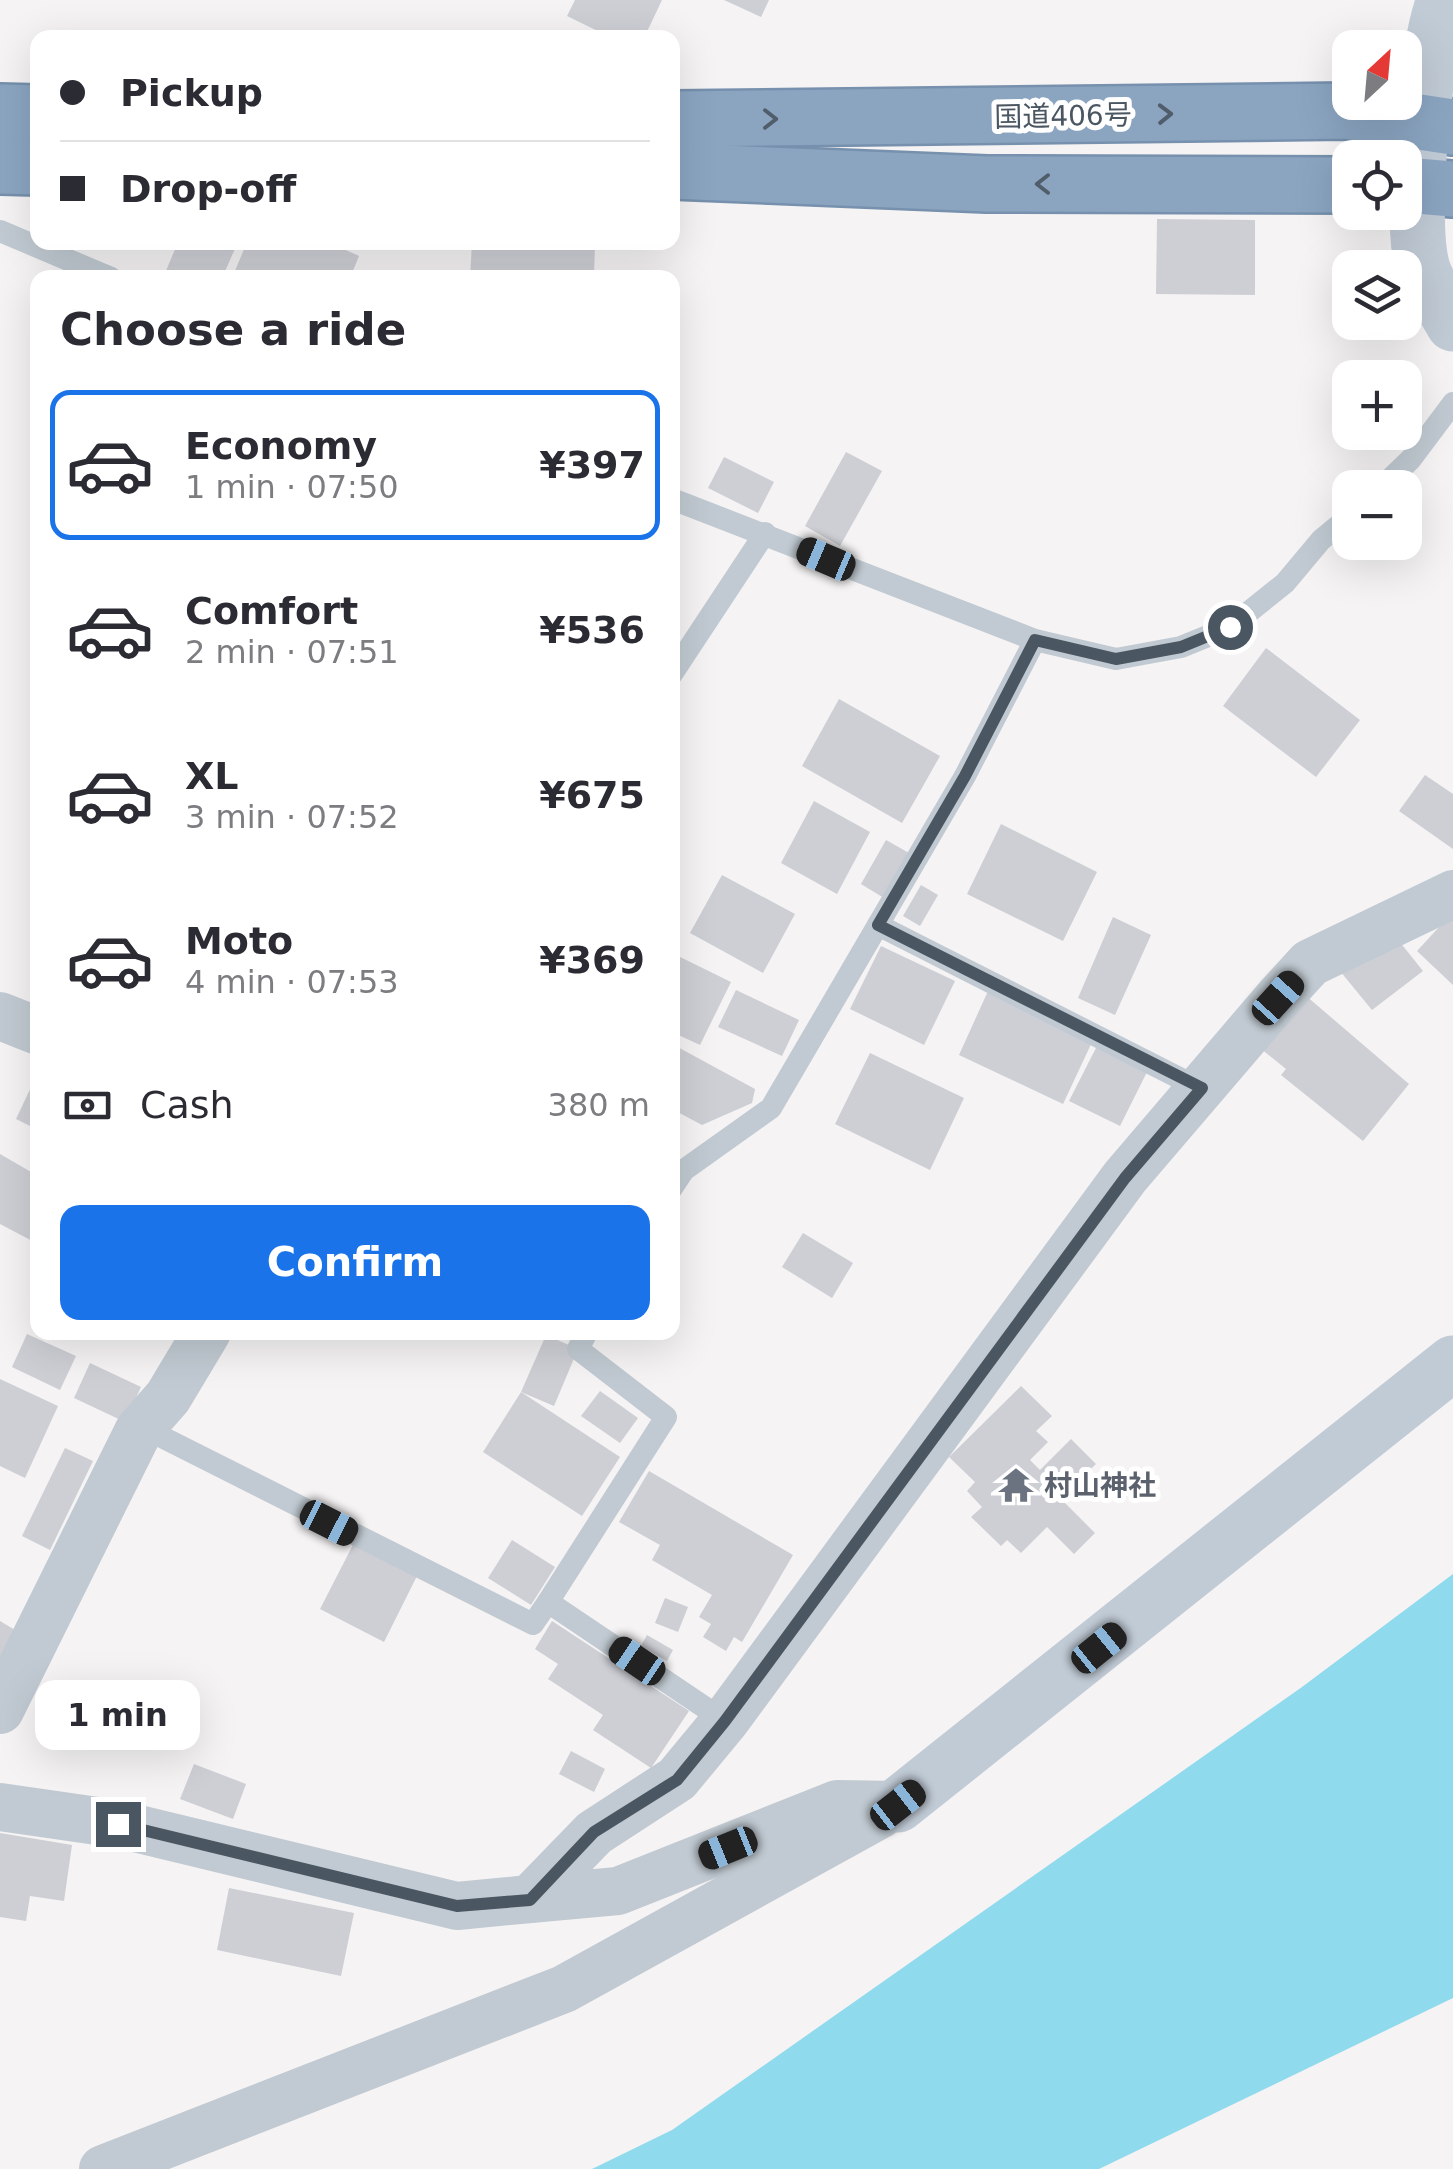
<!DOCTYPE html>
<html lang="en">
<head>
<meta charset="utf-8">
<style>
  body { margin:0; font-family:"DejaVu Sans","Noto Sans JP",sans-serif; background:#f7f7f7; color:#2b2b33; height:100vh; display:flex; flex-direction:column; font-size:38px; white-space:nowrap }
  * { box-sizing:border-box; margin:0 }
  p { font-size:32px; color:#7c7c81 }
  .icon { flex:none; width:55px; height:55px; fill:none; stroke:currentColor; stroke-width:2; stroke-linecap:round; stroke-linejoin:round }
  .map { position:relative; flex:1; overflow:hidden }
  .details { position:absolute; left:30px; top:270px; width:650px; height:1070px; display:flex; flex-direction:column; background:#fff; border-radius:20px; box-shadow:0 10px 40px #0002 }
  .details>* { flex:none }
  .hud { position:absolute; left:30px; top:30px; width:650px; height:220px; border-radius:20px; box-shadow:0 10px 40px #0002; display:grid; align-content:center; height:220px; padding:0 30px; background:#fff }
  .needle { width:65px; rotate:26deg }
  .fabs { position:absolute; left:1332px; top:30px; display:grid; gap:20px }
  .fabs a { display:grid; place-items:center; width:90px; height:90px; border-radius:20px; background:#fff; box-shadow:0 10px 40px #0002; font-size:50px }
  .end { position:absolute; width:45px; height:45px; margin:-22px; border:12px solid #4a5661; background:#fff; box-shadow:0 0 0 5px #fff }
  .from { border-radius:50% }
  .bubble { position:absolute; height:70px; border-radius:20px; background:#fff; box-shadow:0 10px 40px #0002; font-size:32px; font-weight:800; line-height:70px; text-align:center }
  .car { position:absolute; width:30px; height:60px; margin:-30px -15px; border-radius:12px; box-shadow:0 0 8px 2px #0007; background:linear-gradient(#222 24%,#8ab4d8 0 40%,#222 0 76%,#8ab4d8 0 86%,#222 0) }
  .hud b { display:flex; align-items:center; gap:35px; height:95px; font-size:38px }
  .hud b+b { border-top:2px solid #e1e1e2 }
  .hud i { width:25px; height:25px; background:#2b2b33 }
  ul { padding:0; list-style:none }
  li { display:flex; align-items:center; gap:30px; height:150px; margin:0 20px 15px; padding:0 10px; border:5px solid transparent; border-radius:20px }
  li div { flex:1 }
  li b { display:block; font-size:38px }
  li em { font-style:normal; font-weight:800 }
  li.current { border-color:#1a73e8 }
  li>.icon { width:90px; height:90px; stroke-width:1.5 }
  h2 { padding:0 30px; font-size:45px; line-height:120px }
  .pay { display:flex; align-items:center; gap:25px; height:110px; padding:0 30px; font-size:38px }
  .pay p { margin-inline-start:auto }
  .button { display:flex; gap:20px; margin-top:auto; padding:20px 30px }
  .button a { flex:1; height:115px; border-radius:20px; background:#1a73e8; color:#fff; font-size:40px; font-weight:800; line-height:115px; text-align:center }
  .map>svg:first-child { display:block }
  .water { fill:#90daee }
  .building { fill:#cdcfd5 }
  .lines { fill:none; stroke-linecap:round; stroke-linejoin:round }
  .highway-casing { stroke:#7690ad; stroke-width:60 }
  .lane { stroke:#c1cad2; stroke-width:22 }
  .street { stroke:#c1cad2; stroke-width:48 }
  .secondary { stroke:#c1cbd6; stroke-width:55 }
  .highway { stroke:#8ba5c1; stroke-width:55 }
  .oneway { stroke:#505e6b }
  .route { stroke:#4a5661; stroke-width:12 }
  .labels { text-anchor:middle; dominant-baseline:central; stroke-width:10; stroke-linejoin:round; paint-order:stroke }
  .street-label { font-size:28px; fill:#4a5661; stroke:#fff }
  .worship-label { font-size:28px; font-weight:bold; fill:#5b616d; stroke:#fff; text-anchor:start }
</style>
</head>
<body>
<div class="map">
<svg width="1453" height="2169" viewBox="0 0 1453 2169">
  <rect width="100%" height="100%" fill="#f5f3f3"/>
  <!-- water -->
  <path class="water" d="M1453 1574V1998L1099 2169H592L672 2130 1302 1687Z"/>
  <!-- building -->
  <g class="building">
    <path d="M575 0H662L644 38H612L567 16Z"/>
    <path d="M724 0H769L761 17Z"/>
    <path d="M1157 219 1255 220V295L1156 294Z"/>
    <path d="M178 242H238L222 278H163Z"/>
    <path d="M247 242H328L359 256 350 278H232Z"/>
    <path d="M472 242H595L594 278H470Z"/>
    <path d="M846 452 882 471 840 546 805 526Z"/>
    <path d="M724 457 774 482 758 513 708 488Z"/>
    <path d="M1266 648 1360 720 1316 777 1223 706Z"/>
    <path d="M839 699 940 756 902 823 802 766Z"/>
    <path d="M1425 775 1453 794V849L1399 811Z"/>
    <path d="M814 801 870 832 837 894 781 863Z"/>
    <path d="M1001 824 1097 872 1063 941 967 894Z"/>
    <path d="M886 840 909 853 884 898 861 884Z"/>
    <path d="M722 875 795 914 763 973 690 933Z"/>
    <path d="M921 885 938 895 920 926 903 916Z"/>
    <path d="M1453 912V985L1417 951Z"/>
    <path d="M1113 917 1151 935 1115 1015 1078 998Z"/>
    <path d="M1391 931 1423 971 1372 1010 1340 971Z"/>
    <path d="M881 946 955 981 924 1045 850 1009Z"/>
    <path d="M672 953 731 982 700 1045 672 1032Z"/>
    <path d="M1298 989 1409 1084 1363 1141 1281 1075 1286 1069 1255 1044Z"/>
    <path d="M736 990 799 1020 782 1056 718 1027Z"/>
    <path d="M988 991 1093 1040 1063 1104 959 1055Z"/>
    <path d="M672 1044 755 1089 752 1103 702 1125 672 1109Z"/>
    <path d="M1098 1044 1148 1070 1120 1126 1069 1101Z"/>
    <path d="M870 1053 964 1098 930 1170 835 1124Z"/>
    <path d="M33 1083 38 1086V1130L16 1119Z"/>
    <path d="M0 1154 38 1176V1244L0 1224Z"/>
    <path d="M803 1233 853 1263 832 1298 782 1267Z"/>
    <path d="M27 1334 76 1356 60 1390 12 1367Z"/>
    <path d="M546 1335 578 1349 554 1406 521 1392Z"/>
    <path d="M90 1363 141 1387 125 1422 74 1398Z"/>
    <path d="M0 1379 58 1406 25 1478 0 1466Z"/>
    <path d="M1021 1386 1052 1416 1036 1431 1048 1442 1030 1460 1040 1470 1071 1439 1096 1464 1060 1498 1095 1533 1074 1554 1047 1527 1021 1553 1007 1540 1001 1546 971 1517 982 1507 967 1491 975 1482 949 1457Z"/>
    <path d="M600 1391 638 1418 620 1443 581 1416Z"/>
    <path d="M521 1392 620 1457 582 1516 483 1452Z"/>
    <path d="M65 1448 93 1461 50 1550 22 1536Z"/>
    <path d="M649 1471 793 1555 742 1642 734 1637 726 1651 703 1637 711 1624 699 1617 712 1595 652 1560 660 1545 619 1522Z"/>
    <path d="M357 1537 420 1570 384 1642 320 1609Z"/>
    <path d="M512 1540 555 1567 531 1605 488 1578Z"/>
    <path d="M665 1598 688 1607 678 1632 655 1623Z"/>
    <path d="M0 1621 25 1636 0 1678Z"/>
    <path d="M552 1621 689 1711 651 1768 593 1730 603 1715 548 1679 558 1664 535 1649Z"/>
    <path d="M647 1635 673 1650 667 1661 641 1646Z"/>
    <path d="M571 1751 605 1769 594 1792 559 1774Z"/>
    <path d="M194 1764 246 1784 233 1819 180 1799Z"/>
    <path d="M0 1833 72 1845 64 1901 30 1896 26 1921 0 1917Z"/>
    <path d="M229 1888 354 1913 341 1976 217 1950Z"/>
  </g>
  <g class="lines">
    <defs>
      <g id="highway">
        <path d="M0 112 38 113"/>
        <path d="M672 119 1346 111 1453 127"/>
        <path d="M0 166 38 167"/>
        <path d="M672 171 987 184 1350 185"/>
        <path d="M1405 185 1453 189"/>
      </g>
    </defs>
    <!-- highway casing -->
    <use href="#highway" class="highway-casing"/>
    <!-- lane -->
    <g class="lane">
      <path d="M0 231 111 278"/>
      <path d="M1381 488 1411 459 1453 403"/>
      <path d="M672 499 1035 640 1116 659 1181 647 1230 627 1285 583 1321 540 1350 516"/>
      <path d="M672 674 765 533"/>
      <path d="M878 925 1201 1089"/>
      <path d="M672 1188 684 1170 771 1108 965 776 1035 640"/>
      <path d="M142 1427 533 1624 548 1602 725 1721"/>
      <path d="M548 1602 666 1417 578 1349 587 1332"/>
    </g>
    <!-- street -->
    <g class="street">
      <path d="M0 1016 38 1031"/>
      <path d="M0 1710 139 1430 168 1397 207 1332"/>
      <path d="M898 1805 837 1804 618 1891 530 1899 594 1833 677 1779 725 1721 1125 1177 1278 998 1310 963 1453 894"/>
      <path d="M0 1807 118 1824 457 1906 530 1899"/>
      <path d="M103 2169 564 1989 881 1814"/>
    </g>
    <!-- secondary -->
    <g class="secondary">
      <path d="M1444 0C1425 48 1408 220 1423 269 1429 288 1444 307 1453 324"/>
      <path d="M898 1805 1453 1363"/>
    </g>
    <!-- highway -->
    <use href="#highway" class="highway"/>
  </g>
  <!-- one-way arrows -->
  <defs><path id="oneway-chevron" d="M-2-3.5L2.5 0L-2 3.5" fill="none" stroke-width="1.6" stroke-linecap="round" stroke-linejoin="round" transform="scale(2.5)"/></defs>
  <g class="oneway">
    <use href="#oneway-chevron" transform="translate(1165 114) rotate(-1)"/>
    <use href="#oneway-chevron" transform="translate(770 119)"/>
    <use href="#oneway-chevron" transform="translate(1043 184) rotate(-180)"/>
  </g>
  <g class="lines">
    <!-- route -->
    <path class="route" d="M118 1824 457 1906 530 1900 594 1832 677 1780 725 1721 1125 1178 1202 1088 878 925 965 776 1035 640 1116 659 1181 647 1230 627"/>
  </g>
  <!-- icons -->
  <defs>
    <symbol id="temple-bare" viewBox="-9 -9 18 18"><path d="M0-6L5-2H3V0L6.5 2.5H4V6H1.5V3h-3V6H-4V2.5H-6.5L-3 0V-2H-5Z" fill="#6b7280" stroke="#fff" stroke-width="2.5" paint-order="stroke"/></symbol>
  </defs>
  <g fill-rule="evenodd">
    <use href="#temple-bare" x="991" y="1460" width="50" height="50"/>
  </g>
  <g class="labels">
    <!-- street labels -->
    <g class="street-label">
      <text transform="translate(1063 116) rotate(-1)">国道406号</text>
    </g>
    <!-- worship labels -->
    <g class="worship-label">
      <text x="1044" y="1485">村山神社</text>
    </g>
  </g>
</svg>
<div class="fabs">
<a><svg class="needle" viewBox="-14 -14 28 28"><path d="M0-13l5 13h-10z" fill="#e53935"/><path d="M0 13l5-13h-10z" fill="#7c7c81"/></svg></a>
<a><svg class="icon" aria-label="locate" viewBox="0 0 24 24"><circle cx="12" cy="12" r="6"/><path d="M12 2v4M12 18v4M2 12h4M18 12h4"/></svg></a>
<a><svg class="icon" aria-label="layers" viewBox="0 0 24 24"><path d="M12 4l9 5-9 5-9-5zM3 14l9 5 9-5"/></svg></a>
<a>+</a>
<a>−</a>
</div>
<i class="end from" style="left:1230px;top:627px"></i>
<i class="end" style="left:118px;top:1824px"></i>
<div class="bubble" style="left:35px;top:1680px;width:165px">1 min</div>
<i class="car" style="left:826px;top:559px;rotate:293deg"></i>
<i class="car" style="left:1278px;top:998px;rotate:42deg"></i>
<i class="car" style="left:329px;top:1523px;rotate:117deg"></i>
<i class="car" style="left:1099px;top:1648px;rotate:51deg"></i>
<i class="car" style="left:637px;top:1661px;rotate:304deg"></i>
<i class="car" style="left:898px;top:1805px;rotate:52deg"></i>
<i class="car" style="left:728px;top:1848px;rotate:248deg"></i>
<div class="hud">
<b><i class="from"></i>Pickup</b>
<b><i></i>Drop-off</b>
</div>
<section class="details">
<h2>Choose a ride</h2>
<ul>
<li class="current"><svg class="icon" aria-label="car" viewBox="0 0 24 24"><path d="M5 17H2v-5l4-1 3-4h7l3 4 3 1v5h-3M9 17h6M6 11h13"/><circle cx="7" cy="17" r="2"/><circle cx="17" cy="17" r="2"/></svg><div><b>Economy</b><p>1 min · 07:50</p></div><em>¥397</em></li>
<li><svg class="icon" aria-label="car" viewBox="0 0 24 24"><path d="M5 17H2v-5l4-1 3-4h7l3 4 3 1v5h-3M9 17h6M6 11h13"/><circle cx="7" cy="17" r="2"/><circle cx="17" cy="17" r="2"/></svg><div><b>Comfort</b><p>2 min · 07:51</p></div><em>¥536</em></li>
<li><svg class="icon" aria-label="car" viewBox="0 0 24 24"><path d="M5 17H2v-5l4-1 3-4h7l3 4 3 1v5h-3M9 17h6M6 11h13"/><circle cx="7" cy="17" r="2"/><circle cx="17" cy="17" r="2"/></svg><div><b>XL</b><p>3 min · 07:52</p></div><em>¥675</em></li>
<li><svg class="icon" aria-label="car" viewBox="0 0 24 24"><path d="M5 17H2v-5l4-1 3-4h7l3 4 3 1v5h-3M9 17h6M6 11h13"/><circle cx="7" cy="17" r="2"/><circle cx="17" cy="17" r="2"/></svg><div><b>Moto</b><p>4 min · 07:53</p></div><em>¥369</em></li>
</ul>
<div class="pay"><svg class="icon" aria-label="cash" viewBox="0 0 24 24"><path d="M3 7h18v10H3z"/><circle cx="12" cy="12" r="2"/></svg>Cash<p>380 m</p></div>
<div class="button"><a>Confirm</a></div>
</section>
</div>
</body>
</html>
